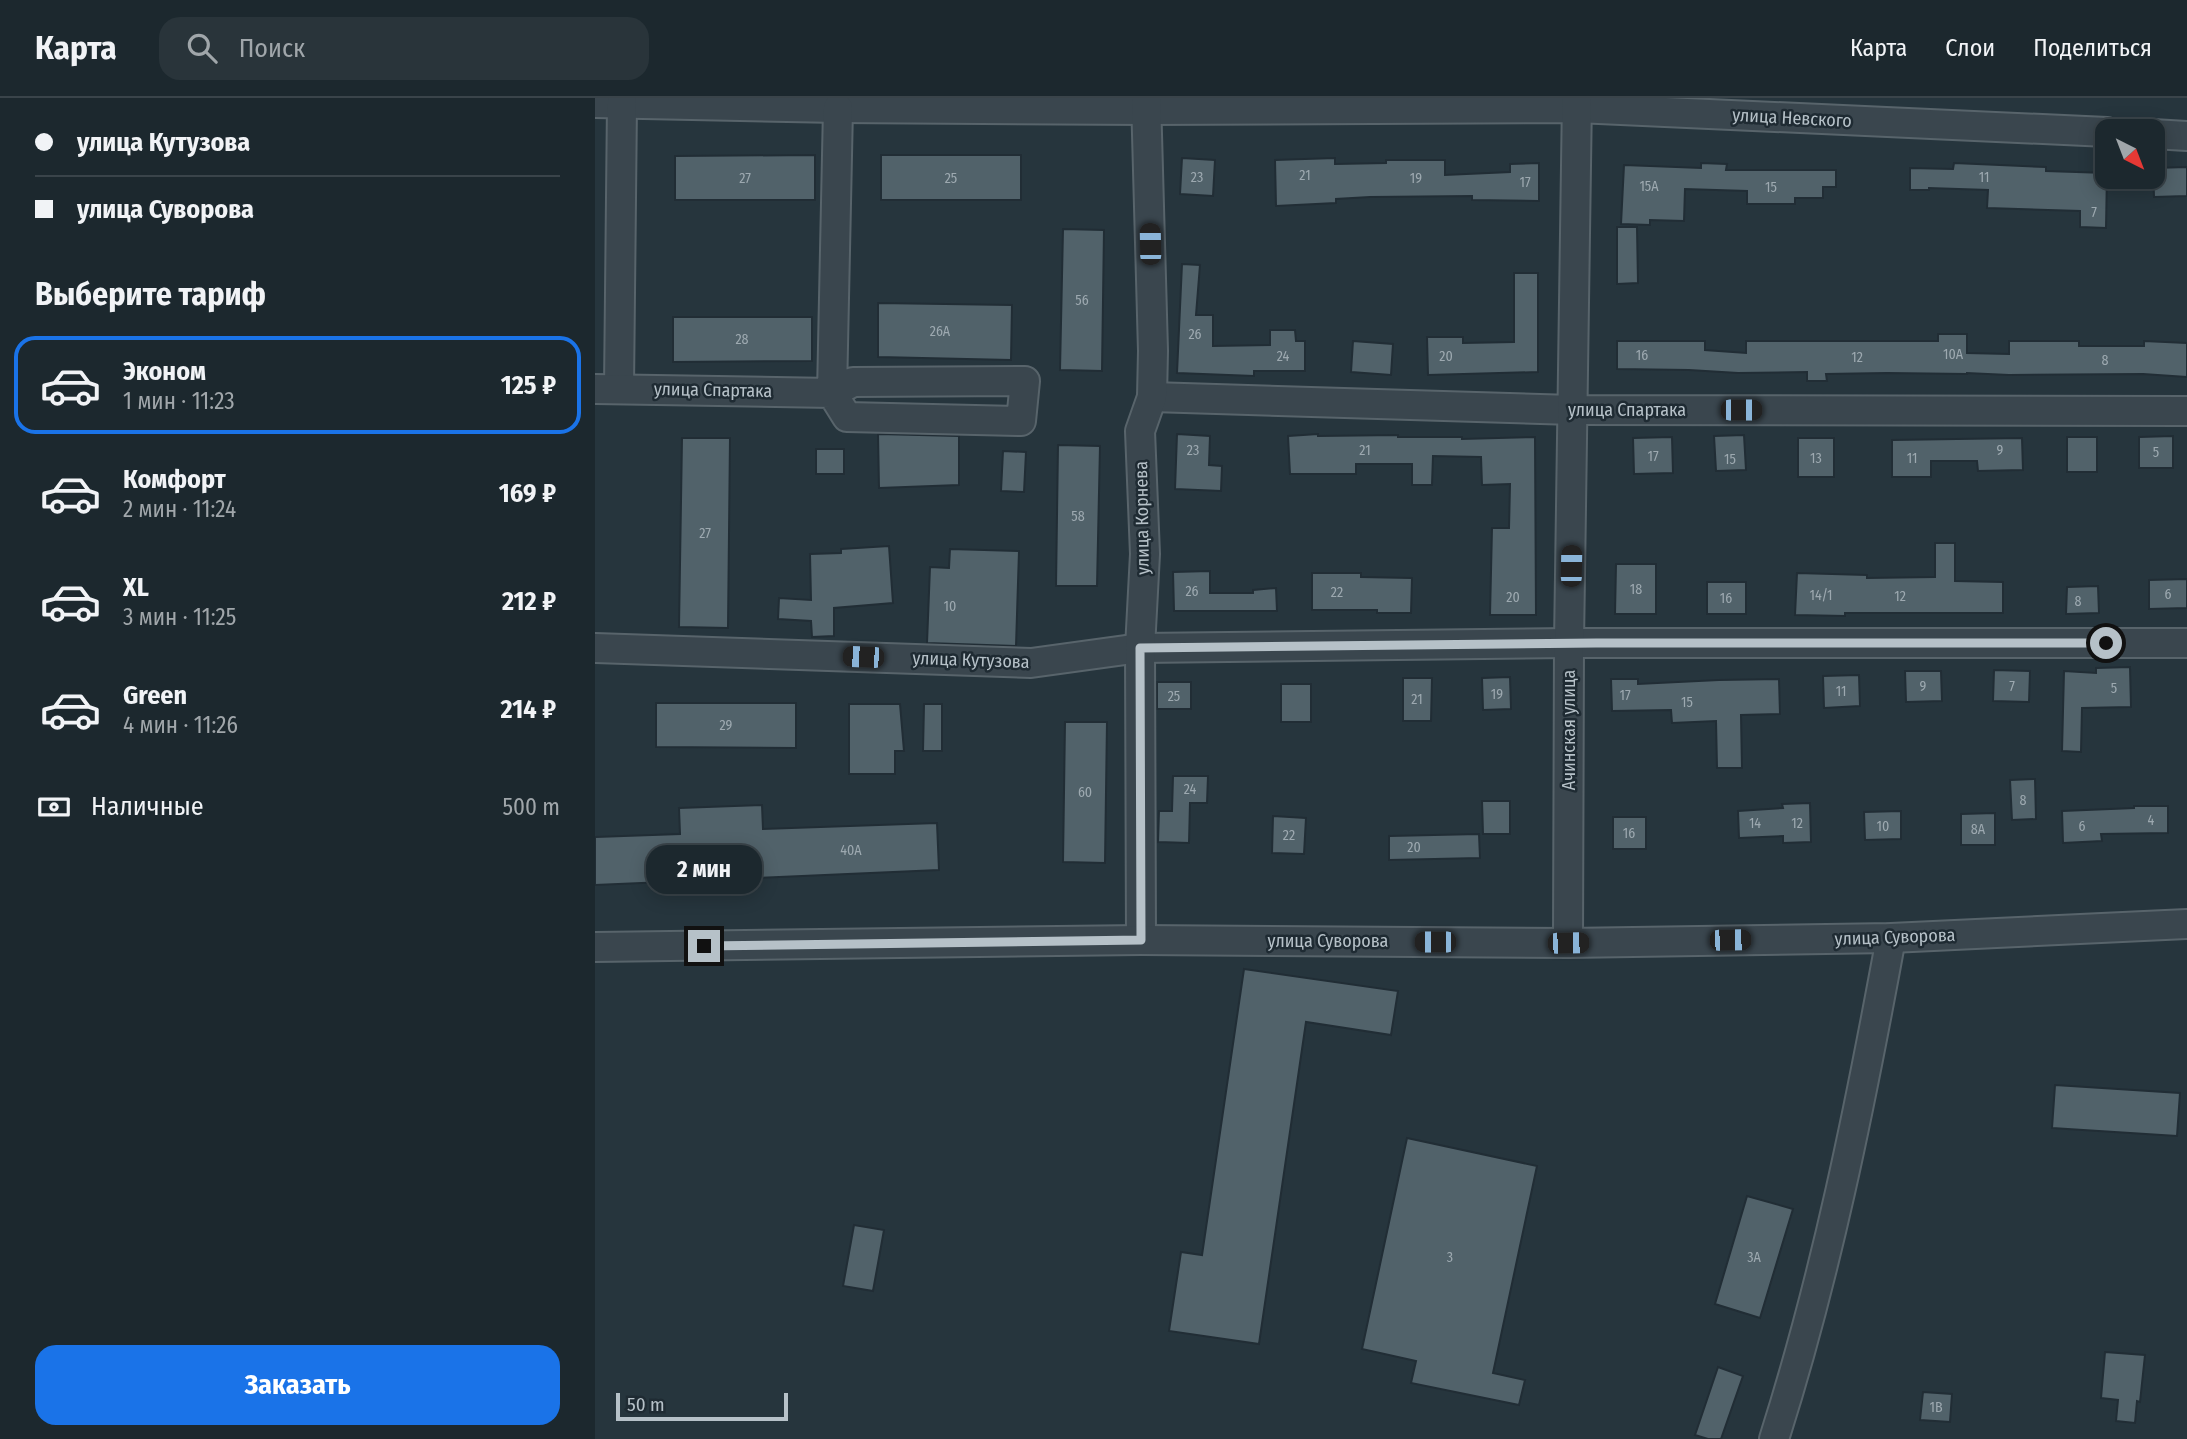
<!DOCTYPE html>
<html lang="ru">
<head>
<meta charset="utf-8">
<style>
  body { margin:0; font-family:"Fira Sans Condensed",sans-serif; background:#29343a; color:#f1f3f6; height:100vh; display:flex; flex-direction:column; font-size:26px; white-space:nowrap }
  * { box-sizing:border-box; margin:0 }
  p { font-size:23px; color:#a0a6aa }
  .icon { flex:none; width:38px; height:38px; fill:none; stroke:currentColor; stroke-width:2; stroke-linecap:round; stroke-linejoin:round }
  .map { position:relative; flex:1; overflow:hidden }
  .sheet { display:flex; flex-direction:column; background:#1c282e; width:595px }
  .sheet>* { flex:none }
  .top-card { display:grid; align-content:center; height:154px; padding:0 35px; background:#1c282e }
  .needle { width:46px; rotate:138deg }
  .tools { position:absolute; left:1500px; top:21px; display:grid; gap:14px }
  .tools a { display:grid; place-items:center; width:70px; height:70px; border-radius:14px; background:#1c282e; box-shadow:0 4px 18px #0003,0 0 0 2px #3a444a; font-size:35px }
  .scale { position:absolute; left:21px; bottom:18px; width:172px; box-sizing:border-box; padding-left:7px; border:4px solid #b6c1c8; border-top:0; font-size:19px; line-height:24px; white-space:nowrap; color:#b6c1c8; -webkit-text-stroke:5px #1f2b33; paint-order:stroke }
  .end { position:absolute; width:32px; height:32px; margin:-16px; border:9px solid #b6c1c8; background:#111; box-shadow:0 0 0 4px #111 }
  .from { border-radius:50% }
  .bubble { position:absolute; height:49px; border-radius:21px; background:#1c282e; box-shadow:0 4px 18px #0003,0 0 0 2px #3a444a; font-size:23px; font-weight:700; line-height:49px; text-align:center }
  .car { position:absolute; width:21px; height:42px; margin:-21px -10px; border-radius:9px; box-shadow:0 0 5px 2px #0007; background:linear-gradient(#222 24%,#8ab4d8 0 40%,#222 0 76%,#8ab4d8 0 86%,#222 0) }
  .top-card b { display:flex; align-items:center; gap:24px; height:66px; font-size:26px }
  .top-card b+b { border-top:2px solid #3a444a }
  .top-card i { width:18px; height:18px; background:#f1f3f6 }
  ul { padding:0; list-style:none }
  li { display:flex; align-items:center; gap:21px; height:98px; margin:0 14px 10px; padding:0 21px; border:4px solid transparent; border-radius:21px }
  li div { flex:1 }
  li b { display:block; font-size:26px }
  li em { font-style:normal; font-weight:700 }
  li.on { border-color:#1a73e8 }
  li>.icon { width:63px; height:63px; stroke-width:1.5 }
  h2 { padding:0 35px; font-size:32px; line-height:84px }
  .pay { display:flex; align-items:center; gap:18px; height:77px; padding:0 35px; font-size:26px }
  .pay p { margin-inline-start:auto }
  .primary-button { display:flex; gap:14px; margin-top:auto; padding:14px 35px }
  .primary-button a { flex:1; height:80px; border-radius:21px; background:#1a73e8; color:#fff; font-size:28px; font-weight:700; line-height:80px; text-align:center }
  header { display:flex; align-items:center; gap:42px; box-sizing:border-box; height:98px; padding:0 35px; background:#1c282e; border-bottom:2px solid #3a444a }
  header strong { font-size:33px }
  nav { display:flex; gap:38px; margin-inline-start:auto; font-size:24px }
  .search { width:490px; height:63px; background:#29343a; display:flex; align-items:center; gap:18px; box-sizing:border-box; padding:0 24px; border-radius:21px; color:#a0a6aa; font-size:26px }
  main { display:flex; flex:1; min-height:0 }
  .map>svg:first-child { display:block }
  .building { fill:#51626a; stroke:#212d35; stroke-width:2 }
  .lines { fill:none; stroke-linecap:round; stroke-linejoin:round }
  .minor-casing { stroke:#58646b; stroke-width:32 }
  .minor { stroke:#3a464e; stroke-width:28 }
  .route { stroke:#b6c1c8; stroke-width:9 }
  .labels { text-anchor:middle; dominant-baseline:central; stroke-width:5; stroke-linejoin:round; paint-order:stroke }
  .number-label { font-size:14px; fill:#9da9b0 }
  .street-label { font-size:18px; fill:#b6c1c8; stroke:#1f2b33 }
</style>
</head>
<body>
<header>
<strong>Карта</strong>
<div class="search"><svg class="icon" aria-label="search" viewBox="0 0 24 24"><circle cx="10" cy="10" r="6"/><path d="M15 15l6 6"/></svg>Поиск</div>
<nav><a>Карта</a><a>Слои</a><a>Поделиться</a></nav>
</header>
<main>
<section class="sheet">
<div class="top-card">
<b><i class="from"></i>улица Кутузова</b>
<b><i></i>улица Суворова</b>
</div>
<h2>Выберите тариф</h2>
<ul>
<li class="on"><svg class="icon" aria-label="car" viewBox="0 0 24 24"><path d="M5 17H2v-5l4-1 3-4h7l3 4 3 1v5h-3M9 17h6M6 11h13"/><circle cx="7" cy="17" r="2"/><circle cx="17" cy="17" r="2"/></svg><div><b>Эконом</b><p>1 мин · 11:23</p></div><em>125 ₽</em></li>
<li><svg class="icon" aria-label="car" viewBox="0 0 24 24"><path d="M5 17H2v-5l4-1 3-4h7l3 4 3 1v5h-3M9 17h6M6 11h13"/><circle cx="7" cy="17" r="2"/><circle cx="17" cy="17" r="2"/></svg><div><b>Комфорт</b><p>2 мин · 11:24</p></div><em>169 ₽</em></li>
<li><svg class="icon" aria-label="car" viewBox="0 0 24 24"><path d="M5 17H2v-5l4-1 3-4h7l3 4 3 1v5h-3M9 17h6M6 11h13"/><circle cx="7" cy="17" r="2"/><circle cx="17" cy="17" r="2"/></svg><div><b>XL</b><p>3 мин · 11:25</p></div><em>212 ₽</em></li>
<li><svg class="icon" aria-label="car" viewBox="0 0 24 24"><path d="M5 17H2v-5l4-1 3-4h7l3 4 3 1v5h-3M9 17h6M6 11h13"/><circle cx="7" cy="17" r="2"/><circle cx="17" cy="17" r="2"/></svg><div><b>Green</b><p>4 мин · 11:26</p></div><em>214 ₽</em></li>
</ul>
<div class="pay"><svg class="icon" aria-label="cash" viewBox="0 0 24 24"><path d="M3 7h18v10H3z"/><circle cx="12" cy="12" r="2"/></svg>Наличные<p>500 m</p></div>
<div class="primary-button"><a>Заказать</a></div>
</section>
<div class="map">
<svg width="1592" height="1341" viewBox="0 0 1592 1341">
  <rect width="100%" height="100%" fill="#26353d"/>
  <!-- building -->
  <g class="building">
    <path d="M220 57V102H80V58Z"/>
    <rect x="286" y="57" width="140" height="45"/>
    <path d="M587 60 620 62 618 98 585 96Z"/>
    <path d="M740 60V66L791 65V62H850V77L915 74V66L944 65V103L877 102V98L775 99 741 101V105L681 108 680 62Z"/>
    <path d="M1106 65 1132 66 1131 72H1241V89H1228V100H1200V106H1152V93L1090 91 1089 123 1055 122V127L1026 126 1029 67 1106 70Z"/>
    <path d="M1359 65 1451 69V73L1512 75 1511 130 1485 129V113L1392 110 1393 92 1334 90V92H1315V70L1358 71Z"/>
    <path d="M1592 69V98L1559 99 1558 70Z"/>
    <path d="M1022 129H1042L1043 185 1022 186Z"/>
    <path d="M468 131 509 132 507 273 465 272Z"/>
    <path d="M587 166 605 167 601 217H618V248L675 247V232H700L701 243H710V273H659V278L582 275Z"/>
    <path d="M919 175H943V274L833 277 832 239H868V245L919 244Z"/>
    <path d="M283 205 417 207 416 262 283 259Z"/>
    <path d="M78 219H217V263L78 264Z"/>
    <path d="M1343 236H1372V255L1414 256V243H1484V248H1549V243L1592 245V279L1548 276 1414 277 1372 275V276L1292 275 1231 276 1232 283H1212V274L1143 275 1094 272 1022 271V243H1110V252L1151 255V243H1343Z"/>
    <path d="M758 243 798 246 796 277 756 274Z"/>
    <path d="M283 336 364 338V387L284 390Z"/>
    <path d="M582 336 615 338 614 367 627 368 626 393 580 391Z"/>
    <path d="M723 336V338L803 337V339H867V341L940 339 941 517H895L897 430H914L915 386 887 387 886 359 838 358 837 387H817V366H761V376H695L693 338Z"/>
    <path d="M1149 337 1151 372 1121 373 1119 338Z"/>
    <path d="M1578 338V370H1544V339Z"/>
    <path d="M1077 339 1078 375 1039 376 1038 340Z"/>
    <rect x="1472" y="339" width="30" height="35"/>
    <path d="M87 340H135L133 530 84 529Z"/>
    <rect x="1203" y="340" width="36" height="39"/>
    <path d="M1427 340 1428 372 1383 373 1382 363H1336V379H1297V342Z"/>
    <path d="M463 347 505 348 502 488H461Z"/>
    <rect x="221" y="351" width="28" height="25"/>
    <path d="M408 353 431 354 429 394 406 393Z"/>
    <path d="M1340 445H1360V483L1408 484V515H1250V518L1200 517 1202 475 1272 477V480L1340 479Z"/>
    <path d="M294 448 298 505 239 510V538L217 539 216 523 183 521 184 500 216 502 215 456 246 455V451Z"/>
    <path d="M355 451 424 453 421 548 332 545 335 469 354 470Z"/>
    <path d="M1021 466H1061V516H1020Z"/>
    <path d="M615 473V495H658V492L681 490 682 513H579L578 474Z"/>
    <path d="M717 475H766V479L817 480 816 515H782V512H717Z"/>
    <path d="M1592 481V510L1554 511V482Z"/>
    <rect x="1112" y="484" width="39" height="32"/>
    <path d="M1503 488 1504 515 1471 516 1472 489Z"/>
    <path d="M1535 569 1536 609 1487 610 1486 654 1467 653 1469 573 1501 575V570Z"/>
    <path d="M1399 572 1435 573 1434 604 1398 603Z"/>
    <path d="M1310 573H1346L1347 603 1311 604Z"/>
    <path d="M1264 577 1265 608 1229 610 1228 578Z"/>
    <path d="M915 579 916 611 888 612 887 580Z"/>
    <path d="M808 580H837L836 623H808Z"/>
    <path d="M1016 581H1043V586L1124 582 1184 581 1185 616 1146 617 1147 670H1122L1121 623 1077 625 1076 612 1017 613Z"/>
    <rect x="562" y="584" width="34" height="27"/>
    <rect x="686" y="586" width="30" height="38"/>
    <path d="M61 605H201V650L61 649Z"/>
    <path d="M254 606H305L309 653H300V676H254Z"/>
    <path d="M329 606H347V653H328Z"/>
    <path d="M470 624H512L510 765 468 764Z"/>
    <path d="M578 678H613L612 705H595L594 745 563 744 564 713H577Z"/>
    <path d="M1440 681 1441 721 1417 722 1415 682Z"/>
    <path d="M887 703H915V736H888Z"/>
    <path d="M1215 705 1216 744 1188 745V738L1144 740 1143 713 1188 710 1187 706Z"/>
    <path d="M167 707 168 731 342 725 344 772 0 787V739L85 736 84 710Z"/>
    <path d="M1539 708H1573V735L1506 736 1507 743 1468 745 1467 713 1539 710Z"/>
    <path d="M1306 713V741L1270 742 1269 714Z"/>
    <path d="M1400 715V747H1366V716Z"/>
    <path d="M678 718 711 720 709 756 677 755Z"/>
    <rect x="1018" y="719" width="33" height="32"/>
    <path d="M884 736 885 760 794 762V738Z"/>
    <path d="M649 871 803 893 796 937 711 924 664 1246 574 1233 586 1154 607 1157Z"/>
    <path d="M1460 987 1585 995 1582 1038 1457 1030Z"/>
    <path d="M812 1040 942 1068 898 1275 930 1282 924 1307 816 1285 821 1263 767 1251Z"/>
    <path d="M1152 1098 1198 1111 1165 1220 1120 1206Z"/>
    <path d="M259 1127 289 1132 278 1193 248 1188Z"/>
    <path d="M1510 1254 1550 1257 1545 1304 1542 1303 1540 1325 1521 1323 1523 1302 1506 1300Z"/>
    <path d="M1123 1269 1148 1278 1126 1341H1113L1100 1337Z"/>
    <path d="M1328 1294 1357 1296 1355 1324 1325 1322Z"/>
  </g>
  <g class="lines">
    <defs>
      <g id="minor">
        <path d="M0 5 243 10 550 12 982 10 1512 34"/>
        <path d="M1558 36 1592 38"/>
        <path d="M24 290 27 5"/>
        <path d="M0 291 237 295 258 284 430 283 426 323 252 319 237 295 243 10"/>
        <path d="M557 299 978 312 1592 313"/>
        <path d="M0 550 436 565 545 550 974 545H1592"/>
        <path d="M546 842 545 550 550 456 545 333 557 299 558 253 551 0"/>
        <path d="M973 845 974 545 982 0"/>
        <path d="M0 849 546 842 973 845 1296 840 1592 826"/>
        <path d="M1179 1341C1231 1178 1265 1009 1296 840"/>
      </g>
    </defs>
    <!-- minor casing -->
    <use href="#minor" class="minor-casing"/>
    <!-- minor -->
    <use href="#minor" class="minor"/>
  </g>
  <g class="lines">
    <!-- route -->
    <path class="route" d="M109 848 546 842 545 550 1001 545H1511"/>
  </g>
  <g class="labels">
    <!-- number labels -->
    <g class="number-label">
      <text x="710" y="77">21</text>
      <text x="602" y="79">23</text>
      <text x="1389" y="79">11</text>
      <text x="150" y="80">27</text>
      <text x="356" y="80">25</text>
      <text x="821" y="80">19</text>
      <text x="930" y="84">17</text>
      <text x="1054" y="88">15А</text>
      <text x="1176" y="89">15</text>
      <text x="1499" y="114">7</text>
      <text x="487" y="202">56</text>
      <text x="345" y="233">26А</text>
      <text x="600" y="236">26</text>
      <text x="147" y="241">28</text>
      <text x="1358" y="256">10А</text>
      <text x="1047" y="257">16</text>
      <text x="688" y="258">24</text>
      <text x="851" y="258">20</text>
      <text x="1262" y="259">12</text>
      <text x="1510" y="262">8</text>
      <text x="598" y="352">23</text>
      <text x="770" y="352">21</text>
      <text x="1405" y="352">9</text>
      <text x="1561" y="354">5</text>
      <text x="1058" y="358">17</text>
      <text x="1221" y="360">13</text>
      <text x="1317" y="360">11</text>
      <text x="1135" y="361">15</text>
      <text x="483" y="418">58</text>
      <text x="110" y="435">27</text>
      <text x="1041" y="491">18</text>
      <text x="597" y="493">26</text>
      <text x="742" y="494">22</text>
      <text x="1573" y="496">6</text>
      <text x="1226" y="497">14/1</text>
      <text x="1305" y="498">12</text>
      <text x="918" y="499">20</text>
      <text x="1131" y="500">16</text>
      <text x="1483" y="503">8</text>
      <text x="355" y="508">10</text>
      <text x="1328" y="588">9</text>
      <text x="1417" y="588">7</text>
      <text x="1519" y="590">5</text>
      <text x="1246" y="593">11</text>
      <text x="902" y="596">19</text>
      <text x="1030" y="597">17</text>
      <text x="579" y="598">25</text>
      <text x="822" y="601">21</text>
      <text x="1092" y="604">15</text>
      <text x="131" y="627">29</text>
      <text x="595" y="691">24</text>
      <text x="490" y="694">60</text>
      <text x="1428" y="702">8</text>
      <text x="1556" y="722">4</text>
      <text x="1160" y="725">14</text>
      <text x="1202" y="725">12</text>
      <text x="1288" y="728">10</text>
      <text x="1487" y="728">6</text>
      <text x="1383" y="731">8А</text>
      <text x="1034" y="735">16</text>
      <text x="694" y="737">22</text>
      <text x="819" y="749">20</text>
      <text x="256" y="752">40А</text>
      <text x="855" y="1159">3</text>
      <text x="1159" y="1159">3А</text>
      <text x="1341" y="1309">1В</text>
    </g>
    <!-- street labels -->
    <g class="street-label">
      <text transform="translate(1197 20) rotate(3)">улица Невского</text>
      <text transform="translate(118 292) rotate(1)">улица Спартака</text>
      <text x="1032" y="312">улица Спартака</text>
      <text transform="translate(547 420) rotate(-91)">улица Корнева</text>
      <text transform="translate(376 562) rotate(2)">улица Кутузова</text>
      <text transform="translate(974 632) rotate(-90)">Ачинская улица</text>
      <text transform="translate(1300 839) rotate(-2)">улица Суворова</text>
      <text x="733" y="843">улица Суворова</text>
    </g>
  </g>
</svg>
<div class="tools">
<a><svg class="needle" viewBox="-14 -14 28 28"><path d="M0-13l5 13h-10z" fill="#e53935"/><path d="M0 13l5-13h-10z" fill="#a0a6aa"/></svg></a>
</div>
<div class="scale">50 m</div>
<i class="end from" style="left:1511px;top:545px"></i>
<i class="end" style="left:109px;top:848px"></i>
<div class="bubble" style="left:51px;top:747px;width:116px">2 мин</div>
<i class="car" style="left:555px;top:146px;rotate:359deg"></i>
<i class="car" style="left:1146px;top:312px;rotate:90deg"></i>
<i class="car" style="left:976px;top:468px;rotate:1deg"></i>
<i class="car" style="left:268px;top:559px;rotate:272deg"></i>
<i class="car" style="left:1135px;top:842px;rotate:89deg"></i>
<i class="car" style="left:840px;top:844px;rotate:270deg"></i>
<i class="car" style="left:973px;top:845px;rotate:89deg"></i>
</div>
</main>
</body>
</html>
